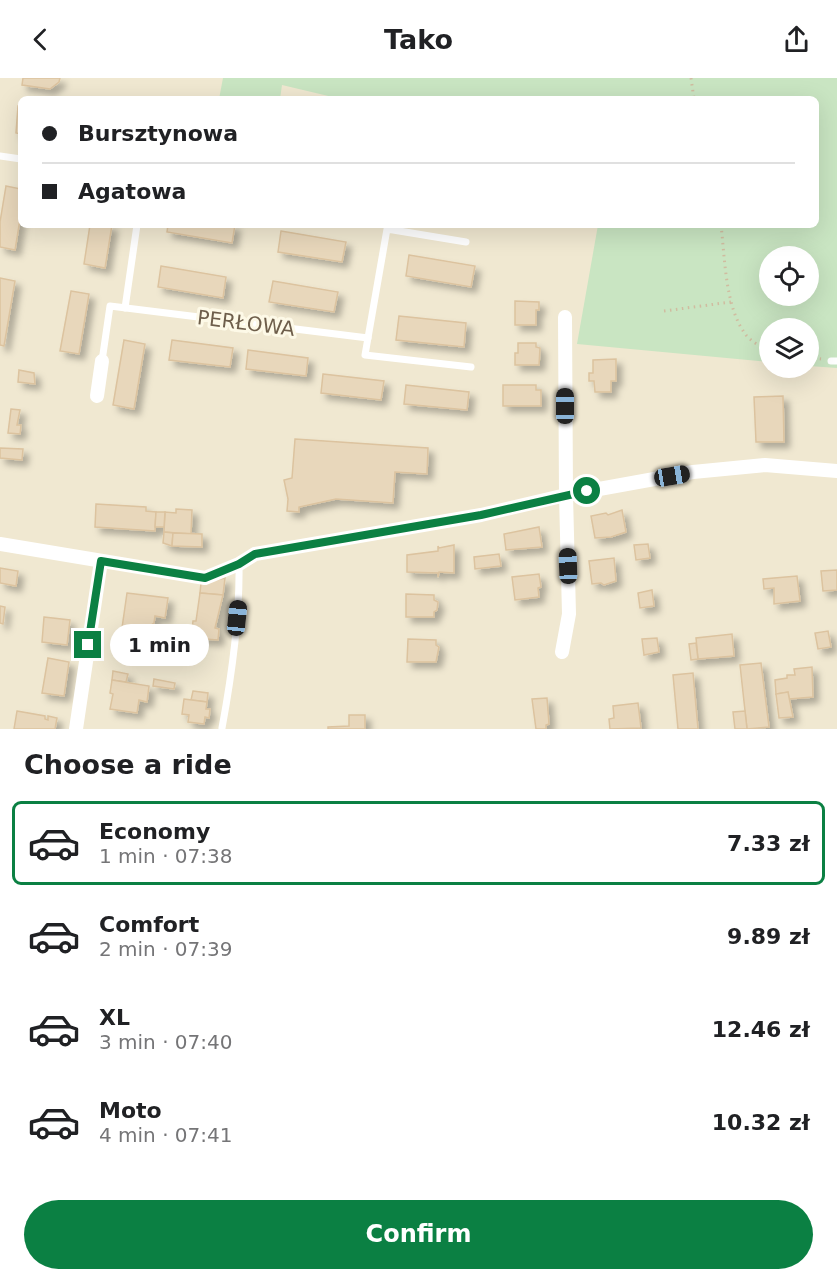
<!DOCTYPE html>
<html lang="en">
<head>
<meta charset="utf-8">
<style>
  body { margin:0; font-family:"DejaVu Sans",sans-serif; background:#f2f2f2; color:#202124; height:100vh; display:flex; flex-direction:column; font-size:22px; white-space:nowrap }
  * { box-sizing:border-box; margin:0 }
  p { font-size:20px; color:#757577 }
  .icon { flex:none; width:33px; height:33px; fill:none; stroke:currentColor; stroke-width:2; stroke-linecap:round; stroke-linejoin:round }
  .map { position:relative; height:651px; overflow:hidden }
  .drawer { display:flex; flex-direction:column; background:#fff; flex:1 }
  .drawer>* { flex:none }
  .hud { position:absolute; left:18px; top:18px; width:801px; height:132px; border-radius:9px; box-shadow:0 6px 24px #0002; display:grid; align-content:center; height:132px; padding:0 24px; background:#fff }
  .buttons { position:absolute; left:759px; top:168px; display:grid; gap:12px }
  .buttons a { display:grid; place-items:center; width:60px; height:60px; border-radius:50%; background:#fff; box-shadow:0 6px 24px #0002; font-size:30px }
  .end { position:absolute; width:27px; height:27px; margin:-14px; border:8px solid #0b8043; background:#fff; box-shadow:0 0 0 3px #fff }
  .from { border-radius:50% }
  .bubble { position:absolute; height:42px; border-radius:21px; background:#fff; box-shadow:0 6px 24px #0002; font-size:20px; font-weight:700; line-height:42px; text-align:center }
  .car { position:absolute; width:18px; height:36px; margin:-18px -9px; border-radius:8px; box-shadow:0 0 4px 2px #0007; background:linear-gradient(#222 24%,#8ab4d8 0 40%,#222 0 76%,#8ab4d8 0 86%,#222 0) }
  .hud b { display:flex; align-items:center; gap:21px; height:57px; font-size:22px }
  .hud b+b { border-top:2px solid #e0e0e0 }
  .hud i { width:15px; height:15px; background:#202124 }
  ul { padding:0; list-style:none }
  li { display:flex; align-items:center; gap:18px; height:84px; margin:0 12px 9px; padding:0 12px; border:3px solid transparent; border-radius:9px }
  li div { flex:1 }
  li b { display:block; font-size:22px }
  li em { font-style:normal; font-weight:700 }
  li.selected { border-color:#0b8043 }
  li>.icon { width:54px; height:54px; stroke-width:1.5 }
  h2 { padding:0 24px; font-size:27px; line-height:72px }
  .cta { display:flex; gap:12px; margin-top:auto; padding:12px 24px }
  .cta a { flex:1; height:69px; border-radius:36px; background:#0b8043; color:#fff; font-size:24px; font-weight:700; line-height:69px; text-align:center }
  header { display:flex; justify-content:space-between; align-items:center; height:78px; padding:0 24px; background:#fff; font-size:27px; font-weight:700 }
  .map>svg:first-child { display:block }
  .residential { fill:#f0e8d1; fill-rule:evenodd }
  .green { fill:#c9e5c2; fill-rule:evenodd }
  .building { fill:#e8d7bb; stroke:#dcc39f; stroke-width:1.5; filter:url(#shadow) }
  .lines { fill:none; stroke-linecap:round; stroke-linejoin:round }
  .path { stroke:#d0bca0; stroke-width:3; stroke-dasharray:1.5 4.5; stroke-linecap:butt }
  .lane { stroke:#fff; stroke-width:7 }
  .street { stroke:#fff; stroke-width:14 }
  .route { stroke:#0b8043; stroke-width:8 }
  .labels { text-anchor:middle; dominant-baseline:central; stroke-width:6; stroke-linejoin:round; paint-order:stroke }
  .street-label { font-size:20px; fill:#6e5e4b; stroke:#fdf9e7 }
</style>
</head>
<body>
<header><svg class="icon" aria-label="back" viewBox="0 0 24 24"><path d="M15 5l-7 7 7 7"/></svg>Tako<svg class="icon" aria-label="share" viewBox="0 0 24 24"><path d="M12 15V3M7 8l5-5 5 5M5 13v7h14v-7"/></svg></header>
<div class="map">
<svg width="837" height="651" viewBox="0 0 837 651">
  <defs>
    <filter id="shadow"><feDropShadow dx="5.5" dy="5.5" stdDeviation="3" flood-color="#0004"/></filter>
  </defs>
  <rect width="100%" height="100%" fill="#f9f5e2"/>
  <!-- residential -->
  <path class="residential" d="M0 0H837V651H0ZM21 21H816V147H21ZM770 178H808V218H770ZM770 250H808V290H770Z"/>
  <!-- green -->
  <path class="green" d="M223 0H837V290L809 288 808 250H770L769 284 577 266 598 147H816V21H341L282 7 280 21H219ZM770 178H808V218H770Z"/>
  <!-- building -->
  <g class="building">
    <path d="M23 0H60L59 4 50 11 22 7Z"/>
    <path d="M18 28H21V56L16 55Z"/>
    <path d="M6 108 21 111V135L15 172 0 169V144Z"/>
    <path d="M90 147H112L105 190 84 186Z"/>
    <path d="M168 147H235L232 165 167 154Z"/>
    <path d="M281 153 346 164 342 184 278 174Z"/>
    <path d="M409 177 475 188 471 209 406 198Z"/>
    <path d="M161 188 226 199 223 220 158 209Z"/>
    <path d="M0 200 15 203 4 268 0 267Z"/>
    <path d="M273 203 338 214 334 234 269 224Z"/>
    <path d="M71 213 89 216 79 276 60 273Z"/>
    <path d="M515 223 539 224V232H536V247H515Z"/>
    <path d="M399 238 466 245 464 269 396 262Z"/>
    <path d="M124 262 145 266 134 331 113 327Z"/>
    <path d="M172 262 233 270 230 289 169 282Z"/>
    <path d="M518 265H536V269L540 270 539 287H515V275H518Z"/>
    <path d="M248 272 308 280 306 298 246 291Z"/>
    <path d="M616 281V303H611V314H595L594 303H589V295H593V282Z"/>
    <path d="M19 292 34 295 35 306 18 304Z"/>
    <path d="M323 296 384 303 381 322 321 315Z"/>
    <path d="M406 307 469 314 467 332 404 326Z"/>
    <path d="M503 307H536V312H541V328H503Z"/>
    <path d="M783 318 784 364H756L754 319Z"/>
    <path d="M11 331 20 332 17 347H21L20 356 8 355Z"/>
    <path d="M295 361 428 370 427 396 395 394 393 425 336 421 299 429V434L287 433 288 421 284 402 292 400Z"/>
    <path d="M0 370 23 371 22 382 0 380Z"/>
    <path d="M96 426 146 429V433L156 434 155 453 95 449Z"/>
    <path d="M176 431 192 432 191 456 164 454 165 434 176 435Z"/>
    <path d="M622 432 626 454 611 459 595 460 591 438 606 435 608 437Z"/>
    <path d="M156 434H165L164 449H155Z"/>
    <path d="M539 449 542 469 506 472 504 456Z"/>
    <path d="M164 454 173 455 172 468 163 465Z"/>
    <path d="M173 455 202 456V469L172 468Z"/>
    <path d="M648 466 650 480 636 482 634 467Z"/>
    <path d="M454 467V495L439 494 438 499V495L407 494V477L438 473V468L439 470Z"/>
    <path d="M499 476 501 488 475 491 474 479Z"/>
    <path d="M614 480 616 503 604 507 601 505 592 506 589 483Z"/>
    <path d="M0 490 18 493 16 508 0 505Z"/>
    <path d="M837 492V512L823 513 821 493Z"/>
    <path d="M539 496 541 509 538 510 539 519 515 522 512 499Z"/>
    <path d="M797 498 800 523 774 526V510L764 511 763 501Z"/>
    <path d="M225 500 223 517 200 515 201 505Z"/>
    <path d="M652 512 654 528 640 530 638 515Z"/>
    <path d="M127 515 168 520 165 540 155 538 154 545 145 551 140 550 139 560 121 557Z"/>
    <path d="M200 515 223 517 215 550 219 551 218 562 191 560 193 543H196Z"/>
    <path d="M406 516 434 517V522L438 524 437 532 434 534V539H406Z"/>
    <path d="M0 528 5 529 3 546 0 545Z"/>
    <path d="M44 539 70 542 67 567 42 564Z"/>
    <path d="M828 553 831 569 818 571 815 555Z"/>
    <path d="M732 556 734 578 698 581 696 560Z"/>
    <path d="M123 557 139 560 137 574 121 572Z"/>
    <path d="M657 560 659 574 644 577 642 561Z"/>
    <path d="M408 561 436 562V567L439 569 436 584H407Z"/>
    <path d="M696 565 698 581 691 582 689 566Z"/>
    <path d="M48 580 69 584 64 618 42 615Z"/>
    <path d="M761 585 769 649 747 651 740 587Z"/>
    <path d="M812 589 813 619 789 621 788 614 776 616 775 602 787 600V597H795L794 591Z"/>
    <path d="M113 593 128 596 126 604 112 602Z"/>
    <path d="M693 595 698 651H678L673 597Z"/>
    <path d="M154 601 175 605 174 611 153 608Z"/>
    <path d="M112 602 149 608 147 624 139 622 137 635 110 631 113 616 110 615Z"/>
    <path d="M193 613 208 615 207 624 191 622Z"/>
    <path d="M788 614 793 639 779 640 776 616Z"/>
    <path d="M547 620 549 646 546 647V651H536L532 621Z"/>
    <path d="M184 621 207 624 206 631H210L209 640 205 639 204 646 188 644 189 637 182 636Z"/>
    <path d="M638 625 641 650 610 651 609 641 614 640 613 628Z"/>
    <path d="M17 633 45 638V641L48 642V638L57 640 55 651H14Z"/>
    <path d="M745 633 747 651H735L733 634Z"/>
    <path d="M349 637H365V651H328V649L349 648Z"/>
  </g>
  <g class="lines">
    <!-- path -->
    <g class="path">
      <path d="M691 0 694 21"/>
      <path d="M721 147C725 180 725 230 746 257 752 264 761 269 770 273"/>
      <path d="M664 233 731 224"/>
      <path d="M808 279 821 281"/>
    </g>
    <!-- lane -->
    <g class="lane">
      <path d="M0 78 21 81"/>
      <path d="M466 164 387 151 365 277 471 289"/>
      <path d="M125 230 137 147"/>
      <path d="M102 283 110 228 368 260"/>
      <path d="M831 283H837"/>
      <path d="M222 650C232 596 240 541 239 486"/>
    </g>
    <!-- street -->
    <g class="street">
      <path d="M97 318 102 283"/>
      <path d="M0 466 205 500 239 486 255 476 481 437 566 417 693 394 765 387 837 393"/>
      <path d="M562 574 569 536 566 417 565 239"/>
      <path d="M76 651 101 483"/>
    </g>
  </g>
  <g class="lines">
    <!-- route -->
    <path class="route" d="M88 567 101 483 205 500 239 486 255 476 481 437 587 413"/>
  </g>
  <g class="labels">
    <!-- street labels -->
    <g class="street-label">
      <text transform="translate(246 245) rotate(7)">PERŁOWA</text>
    </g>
  </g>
</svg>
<div class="buttons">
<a><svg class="icon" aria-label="locate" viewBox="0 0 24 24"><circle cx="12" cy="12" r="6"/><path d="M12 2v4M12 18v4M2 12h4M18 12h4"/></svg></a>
<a><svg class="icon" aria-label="layers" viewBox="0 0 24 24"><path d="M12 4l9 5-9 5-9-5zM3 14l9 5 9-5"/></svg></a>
</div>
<i class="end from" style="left:587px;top:413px"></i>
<i class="end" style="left:88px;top:567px"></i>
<div class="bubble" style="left:110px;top:546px;width:99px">1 min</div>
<i class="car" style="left:565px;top:328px;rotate:0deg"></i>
<i class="car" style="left:672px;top:398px;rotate:80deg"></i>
<i class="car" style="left:568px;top:488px;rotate:358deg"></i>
<i class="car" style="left:237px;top:540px;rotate:6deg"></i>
<div class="hud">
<b><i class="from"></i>Bursztynowa</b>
<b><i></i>Agatowa</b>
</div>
</div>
<section class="drawer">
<h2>Choose a ride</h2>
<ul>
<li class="selected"><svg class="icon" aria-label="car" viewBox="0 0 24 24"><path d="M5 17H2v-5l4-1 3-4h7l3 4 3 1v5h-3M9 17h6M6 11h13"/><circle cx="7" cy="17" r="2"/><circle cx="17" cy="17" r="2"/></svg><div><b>Economy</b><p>1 min · 07:38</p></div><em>7.33 zł</em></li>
<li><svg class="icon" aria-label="car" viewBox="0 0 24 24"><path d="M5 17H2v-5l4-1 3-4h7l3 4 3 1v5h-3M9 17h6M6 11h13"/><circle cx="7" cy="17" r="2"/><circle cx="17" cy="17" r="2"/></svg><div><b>Comfort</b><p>2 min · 07:39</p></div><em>9.89 zł</em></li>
<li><svg class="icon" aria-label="car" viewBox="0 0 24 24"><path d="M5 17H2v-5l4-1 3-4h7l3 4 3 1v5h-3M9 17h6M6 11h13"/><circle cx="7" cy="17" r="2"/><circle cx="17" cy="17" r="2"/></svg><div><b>XL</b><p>3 min · 07:40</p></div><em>12.46 zł</em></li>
<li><svg class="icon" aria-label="car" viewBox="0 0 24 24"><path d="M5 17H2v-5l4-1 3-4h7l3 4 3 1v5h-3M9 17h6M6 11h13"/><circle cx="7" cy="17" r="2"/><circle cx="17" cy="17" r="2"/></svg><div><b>Moto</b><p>4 min · 07:41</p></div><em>10.32 zł</em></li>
</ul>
<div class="cta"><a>Confirm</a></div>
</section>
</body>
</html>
